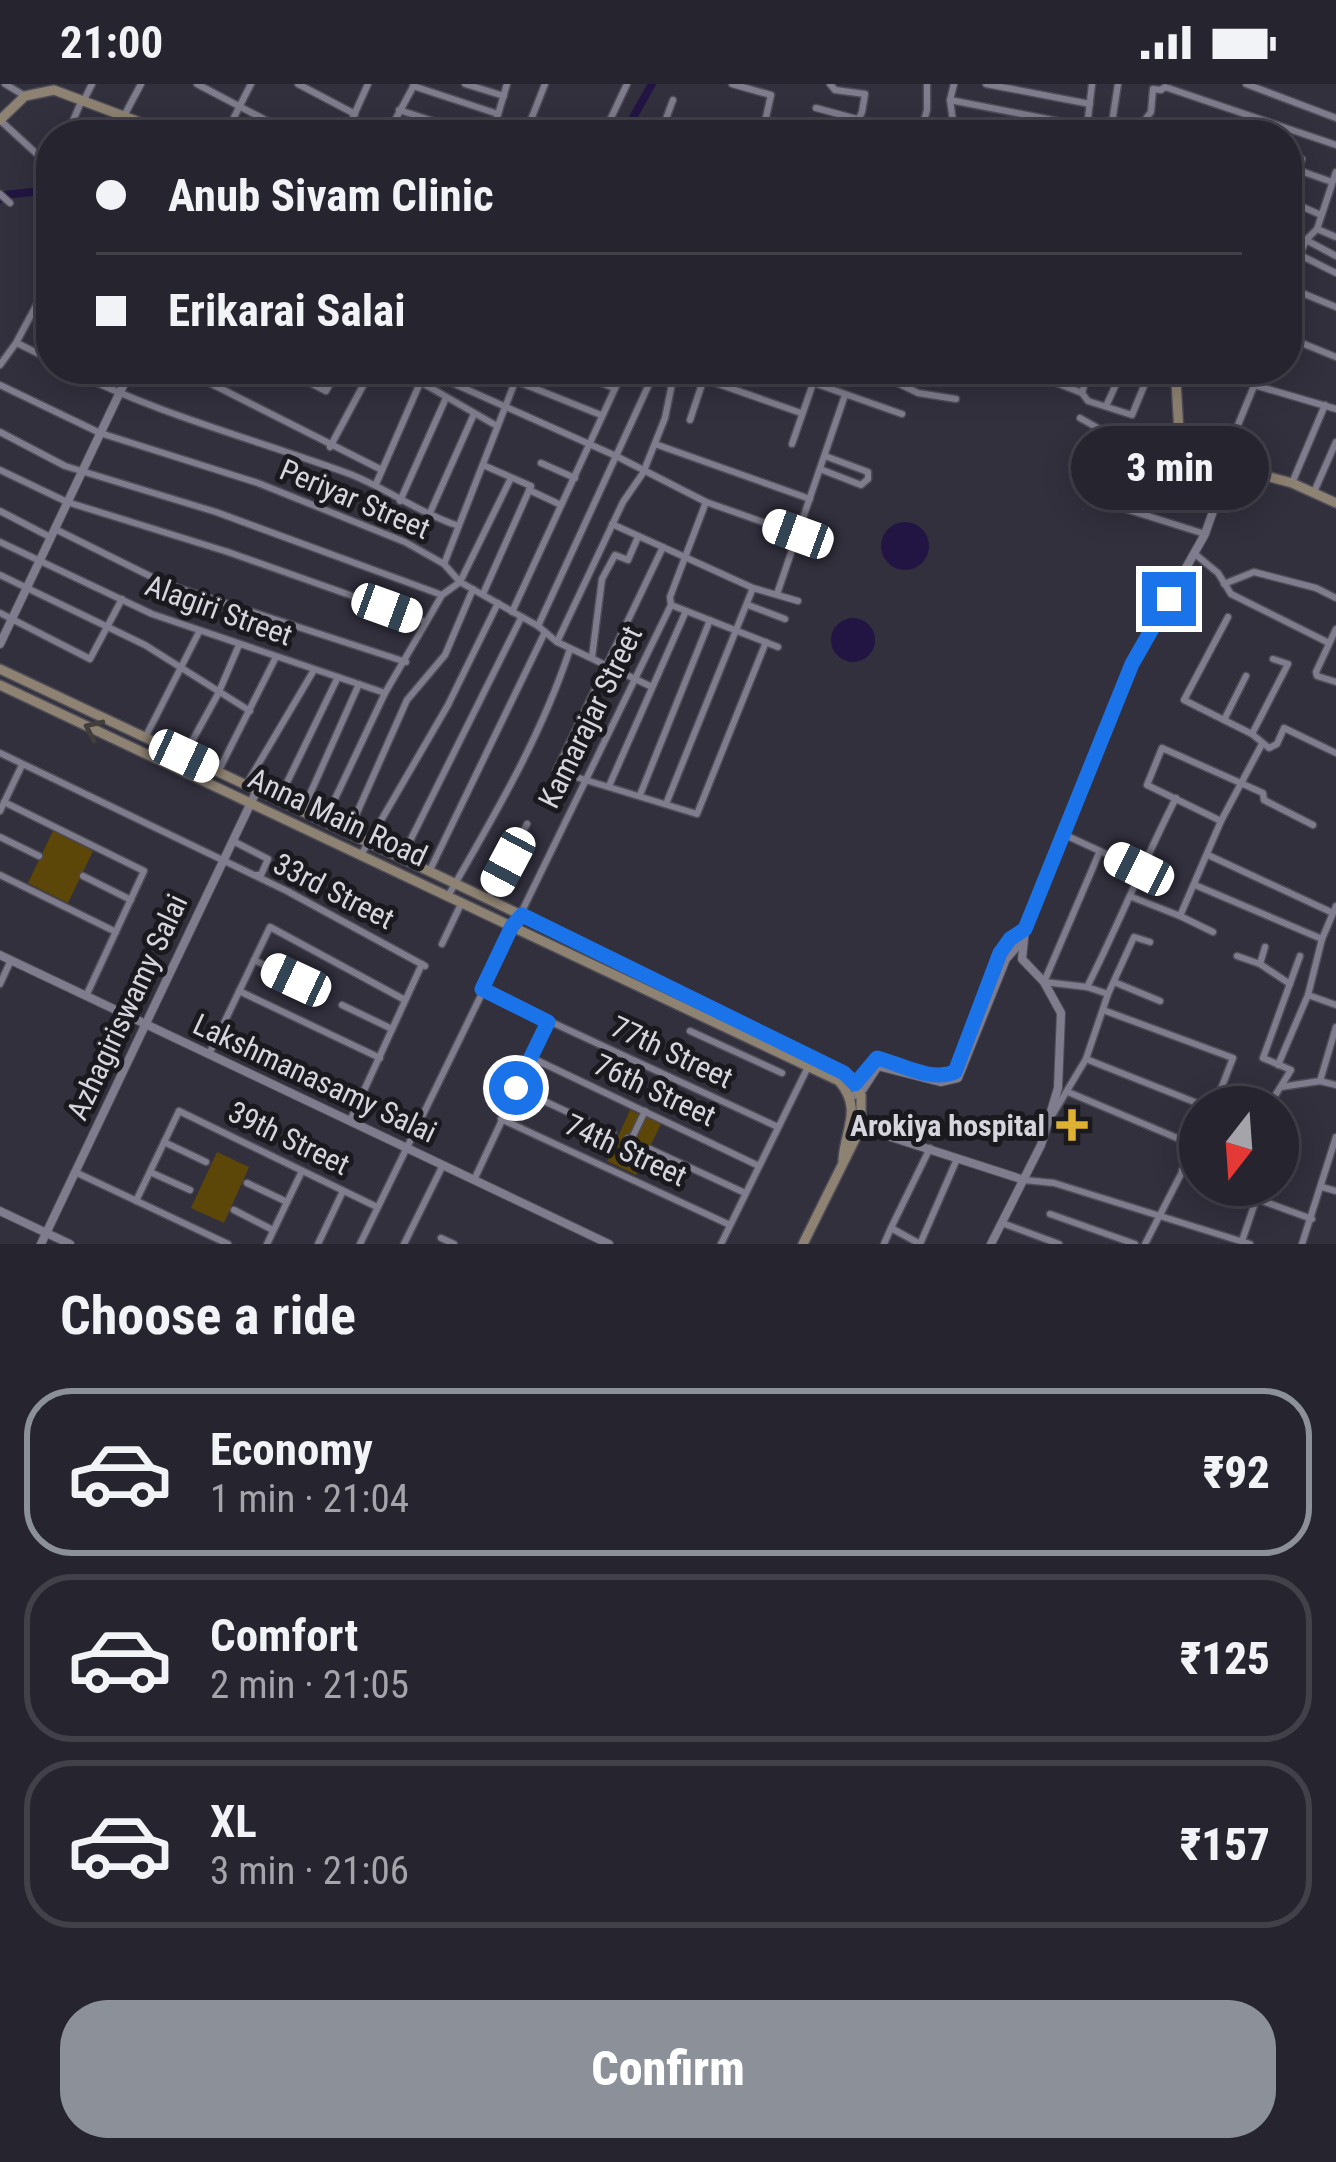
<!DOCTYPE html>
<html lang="en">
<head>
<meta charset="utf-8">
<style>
  body { margin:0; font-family:"Roboto Condensed",sans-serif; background:#32303a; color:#f1f3f6; height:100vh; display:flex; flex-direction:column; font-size:45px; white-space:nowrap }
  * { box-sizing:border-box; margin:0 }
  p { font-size:39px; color:#a4a4aa }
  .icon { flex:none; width:66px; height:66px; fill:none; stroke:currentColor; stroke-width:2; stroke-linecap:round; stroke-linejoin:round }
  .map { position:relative; height:1160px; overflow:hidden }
  .sheet { display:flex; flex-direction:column; background:#26242e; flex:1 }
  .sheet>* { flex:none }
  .banner { position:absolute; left:36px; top:36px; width:1266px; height:264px; border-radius:48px; box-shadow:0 6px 30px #0003,0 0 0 3px #42414a; display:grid; align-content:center; height:264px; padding:0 60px; background:#26242e }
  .needle { width:78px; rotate:197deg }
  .fabs { position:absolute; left:1179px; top:1002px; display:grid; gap:24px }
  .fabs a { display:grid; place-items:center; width:120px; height:120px; border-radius:50%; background:#26242e; box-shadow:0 6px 30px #0003,0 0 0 3px #42414a; font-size:60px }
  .end { position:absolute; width:54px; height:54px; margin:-27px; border:15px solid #1a73e8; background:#fff; box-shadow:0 0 0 6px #fff }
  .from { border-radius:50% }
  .bubble { position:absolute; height:84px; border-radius:42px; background:#26242e; box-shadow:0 6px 30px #0003,0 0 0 3px #42414a; font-size:39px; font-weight:800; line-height:84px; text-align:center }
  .car { position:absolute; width:36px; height:72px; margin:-36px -18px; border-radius:15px; box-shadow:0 0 9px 3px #0007; background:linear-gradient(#fff 24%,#345 0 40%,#fff 0 76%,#345 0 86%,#fff 0) }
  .banner b { display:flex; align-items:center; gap:42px; height:114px; font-size:45px }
  .banner b+b { border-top:3px solid #42414a }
  .banner i { width:30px; height:30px; background:#f1f3f6 }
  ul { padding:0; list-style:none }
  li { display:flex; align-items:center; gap:36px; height:168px; margin:0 24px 18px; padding:0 36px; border:6px solid #42414a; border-radius:48px }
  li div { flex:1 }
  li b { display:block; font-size:45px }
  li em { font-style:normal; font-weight:800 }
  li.current { border-color:#8c9099 }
  li>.icon { width:108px; height:108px; stroke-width:1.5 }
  h2 { padding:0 60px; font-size:54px; line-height:144px }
  .button { display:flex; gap:24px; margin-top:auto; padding:24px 60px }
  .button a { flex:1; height:138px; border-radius:48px; background:#8c9099; color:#fff; font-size:48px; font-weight:800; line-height:138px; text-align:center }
  .status { display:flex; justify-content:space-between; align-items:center; height:84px; padding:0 60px; background:#26242e; direction:ltr }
  .status svg { height:33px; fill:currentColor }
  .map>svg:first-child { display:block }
  .green { fill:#5d4708 }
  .water { fill:#221544 }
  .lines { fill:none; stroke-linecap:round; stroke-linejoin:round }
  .canal { stroke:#221544; stroke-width:8 }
  .minor-casing { stroke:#4e4d57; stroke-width:9 }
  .tertiary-casing { stroke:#4e4d57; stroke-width:10 }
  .secondary-casing { stroke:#4e4d57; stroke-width:12 }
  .minor { stroke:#7f7d8d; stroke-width:6 }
  .tertiary { stroke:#7f7d8d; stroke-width:8 }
  .secondary { stroke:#8e8272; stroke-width:9 }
  .oneway { stroke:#423e3b }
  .route { stroke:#1a73e8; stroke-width:15 }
  .poi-dot { fill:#deb133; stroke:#19191e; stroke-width:4.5 }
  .labels { text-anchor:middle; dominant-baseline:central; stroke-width:10; stroke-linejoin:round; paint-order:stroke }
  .street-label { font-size:30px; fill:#d7d6de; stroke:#19191e }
  .poi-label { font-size:30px; font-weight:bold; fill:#d7d6de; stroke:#19191e; text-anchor:end }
</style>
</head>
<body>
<div class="status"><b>21:00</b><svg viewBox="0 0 49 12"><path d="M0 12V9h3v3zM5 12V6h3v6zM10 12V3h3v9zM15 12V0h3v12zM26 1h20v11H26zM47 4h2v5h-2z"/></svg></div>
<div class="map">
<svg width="1336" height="1160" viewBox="0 0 1336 1160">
  <rect width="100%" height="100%" fill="#32303d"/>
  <!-- green -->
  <g class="green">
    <path d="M53 747 93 767 68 819 28 799Z"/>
    <path d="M630 1026 661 1040 636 1091 607 1077Z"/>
    <path d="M217 1068 249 1083 224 1139 191 1124Z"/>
  </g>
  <!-- water -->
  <g class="water">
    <circle cx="905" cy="462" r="24"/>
    <circle cx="853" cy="556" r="22"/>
  </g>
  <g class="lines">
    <!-- canal -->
    <g class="canal">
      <path d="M623 51 652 0"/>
      <path d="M0 115 4 111 51 106"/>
    </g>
    <defs>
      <g id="minor">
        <path d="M5 0 25 12"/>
        <path d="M197 0 294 51"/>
        <path d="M298 0 355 30"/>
        <path d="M465 0 504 12"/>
        <path d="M732 0 771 11 762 51"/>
        <path d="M830 0 835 6 865 10 862 28 851 51"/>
        <path d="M954 0 950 16 955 51"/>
        <path d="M986 0 1090 20"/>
        <path d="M1246 0 1336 34"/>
        <path d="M413 2 498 30"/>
        <path d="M84 16 92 0"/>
        <path d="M950 16 1088 43"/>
        <path d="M816 24 857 35"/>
        <path d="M399 26 433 37"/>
        <path d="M124 32 141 0"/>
        <path d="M1113 35 1146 51"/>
        <path d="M1 37 51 83"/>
        <path d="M665 39 704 51"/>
        <path d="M1137 46 1151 28 1153 5 1161 6 1165 3 1336 61"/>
        <path d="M955 50 972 51"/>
        <path d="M67 51 81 18"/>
        <path d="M225 51 251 0"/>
        <path d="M345 51 368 0"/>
        <path d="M387 51 413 3"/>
        <path d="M492 51 507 0"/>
        <path d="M525 51 545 0"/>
        <path d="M603 51 627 0"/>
        <path d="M660 51 673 16"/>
        <path d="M920 51 927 26V0"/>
        <path d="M1086 51 1092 0"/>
        <path d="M1110 51 1118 0"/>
        <path d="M1197 51 1198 47"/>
        <path d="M1302 75 1298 86 1332 98"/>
        <path d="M0 110 10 119"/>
        <path d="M1287 116 1321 131"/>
        <path d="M1317 145 1336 153"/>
        <path d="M1306 156 1336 172"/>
        <path d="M1287 163 1301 168"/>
        <path d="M1300 171 1336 189"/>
        <path d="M1290 204 1336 223"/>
        <path d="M1287 215 1301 168 1306 156 1317 145 1336 88"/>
        <path d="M1287 253 1336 273"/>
        <path d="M17 259 51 276"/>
        <path d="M0 281 16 259 51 194"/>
        <path d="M68 285C157 330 254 355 347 389 385 403 417 428 456 441"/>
        <path d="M182 285 382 386"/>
        <path d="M283 285 326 307 338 285"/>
        <path d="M398 285 497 342"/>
        <path d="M421 285 616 372 706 418 828 461"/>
        <path d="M486 285 601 331"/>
        <path d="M566 285 614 304"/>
        <path d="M774 285 902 330"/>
        <path d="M869 285 918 309 956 315"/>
        <path d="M967 285 1008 298 1017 285"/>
        <path d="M1021 285 1082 309 1089 285"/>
        <path d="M1215 285 1217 286"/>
        <path d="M704 295 801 329"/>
        <path d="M0 301 100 349 258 399 405 458 444 480 460 498 538 542 557 558 650 602"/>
        <path d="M1254 301 1336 325"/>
        <path d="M1082 309 1088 317 1132 331 1151 285"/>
        <path d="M1107 320 1123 285"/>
        <path d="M1080 334 1110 351 1107 359 1118 366 1183 355"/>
        <path d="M690 336 707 285"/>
        <path d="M0 348 65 382 216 428 442 511"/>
        <path d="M655 360 810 415"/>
        <path d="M792 360 818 285"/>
        <path d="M330 363 372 285"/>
        <path d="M1226 370 1261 285"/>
        <path d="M541 379 575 394"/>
        <path d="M820 385 861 401 868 395V388L825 372"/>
        <path d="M0 386 67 418 228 468 426 538"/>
        <path d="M1292 399 1325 321"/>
        <path d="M376 400 420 299"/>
        <path d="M529 406 561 421"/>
        <path d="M1314 408 1336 358"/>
        <path d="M400 417 446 314"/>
        <path d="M1113 421 1205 450"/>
        <path d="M0 427 50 453"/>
        <path d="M429 431 474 330"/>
        <path d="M612 440 753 504 798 517"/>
        <path d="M55 445 166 500 406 578"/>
        <path d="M0 458 152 530 385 609"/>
        <path d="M663 463 556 687 697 730 766 558"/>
        <path d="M1195 470 1218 489 1231 510 1329 559"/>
        <path d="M444 480 520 285"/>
        <path d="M0 491 145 561 250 627"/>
        <path d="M1224 500 1254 488 1316 504 1336 514"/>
        <path d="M483 510 531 402 483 381"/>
        <path d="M777 510 845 311"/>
        <path d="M671 521 778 563"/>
        <path d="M748 521 785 535"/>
        <path d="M512 528 624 285"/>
        <path d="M0 529 90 575 122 515"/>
        <path d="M1228 533 1184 616 1252 650 1269 664 1277 660 1284 644 1336 669"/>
        <path d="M538 542 656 285"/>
        <path d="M1336 545 1316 588 1317 592 1336 598"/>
        <path d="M557 558 623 418 643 389 665 334 675 285"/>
        <path d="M592 573 602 495 615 471 628 476 638 453"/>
        <path d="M1224 636 1246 592"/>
        <path d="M1252 650 1288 580 1273 575"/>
        <path d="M146 652 199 548"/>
        <path d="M0 669 287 807 425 882"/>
        <path d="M185 670 218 610 239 561"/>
        <path d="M218 688 276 573"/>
        <path d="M246 701 314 586"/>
        <path d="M609 702 686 527"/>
        <path d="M640 711 710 536"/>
        <path d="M278 717 338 593"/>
        <path d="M4 718 144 787 86 912"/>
        <path d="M666 720 753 504"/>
        <path d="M0 727 22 681"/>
        <path d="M302 728 359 600"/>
        <path d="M1221 737 1147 701 1162 664 1263 709 1264 716 1313 741"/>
        <path d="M324 738 385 609 442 511 460 498 511 394"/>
        <path d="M348 749 407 616 445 571 473 505"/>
        <path d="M1063 750 1139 785"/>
        <path d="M0 753 39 772"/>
        <path d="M233 757 268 775 261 791H256"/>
        <path d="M361 771 448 621 498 519"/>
        <path d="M1208 771 1333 829"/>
        <path d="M401 775 521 534"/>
        <path d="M429 788 545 548"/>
        <path d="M0 791 116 848"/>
        <path d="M83 792 131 816"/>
        <path d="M1195 801 1322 855"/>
        <path d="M448 812C494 732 541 653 570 565"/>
        <path d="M1132 813 1180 832 1221 737 1262 660"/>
        <path d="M488 815 527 740"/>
        <path d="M1180 832 1213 848"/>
        <path d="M442 860 461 820"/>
        <path d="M1237 872 1260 880 1290 900"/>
        <path d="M254 876 296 896"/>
        <path d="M1260 880 1265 863"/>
        <path d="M1114 898 1160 917"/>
        <path d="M0 900 11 876"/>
        <path d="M1087 903C1119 840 1144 776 1176 714"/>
        <path d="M482 906 778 1043"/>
        <path d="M239 907 380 974"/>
        <path d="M1108 910 1134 853 1150 858"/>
        <path d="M1308 911 1336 921"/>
        <path d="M342 921 392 945"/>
        <path d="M1103 926 1233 974 1214 1023"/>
        <path d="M690 947 782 989"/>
        <path d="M209 970 270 843 405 916"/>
        <path d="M530 973 759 1082"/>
        <path d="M1086 975 1108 910 1087 903 1044 898 1100 767"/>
        <path d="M1278 981 1308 911 1322 855 1336 822"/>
        <path d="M1320 997 1336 943"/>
        <path d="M1281 1003 1320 997 1336 1001"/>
        <path d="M516 1004 613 1049"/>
        <path d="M1068 1008 1196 1062"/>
        <path d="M1268 1023 1291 986 1263 974 1300 872"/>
        <path d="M1053 1030 1086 975 1207 1023"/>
        <path d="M501 1035 730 1141"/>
        <path d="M350 1037 422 880"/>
        <path d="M1278 1052 1285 1055"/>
        <path d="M628 1054 633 1055 632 1060 627 1059Z"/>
        <path d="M632 1054 645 1027"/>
        <path d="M164 1058 206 1078"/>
        <path d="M650 1065 745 1109"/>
        <path d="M1182 1086 1200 1094"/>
        <path d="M75 1088 228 1160"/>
        <path d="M150 1088 190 1106"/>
        <path d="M474 1096 548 938"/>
        <path d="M1024 1096 1054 1099 1250 1160"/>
        <path d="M247 1099 287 1118"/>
        <path d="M1218 1101 1312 1135"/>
        <path d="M1322 1103 1336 1107"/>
        <path d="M136 1117 179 1027 377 1123"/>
        <path d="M234 1126 273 1146"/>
        <path d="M1050 1130 1135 1160"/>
        <path d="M1002 1139 1059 1160"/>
        <path d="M891 1144 930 1064"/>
        <path d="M441 1154 454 1160"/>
        <path d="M1242 1157 1261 1101"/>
        <path d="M267 1160 302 1087"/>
        <path d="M318 1160 343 1107"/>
        <path d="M360 1160 671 521 670 513 706 418"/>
        <path d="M404 1160 443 1081"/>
        <path d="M721 1160 808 983"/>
        <path d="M884 1160 891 1144 920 1160"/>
        <path d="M920 1160 957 1075"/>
        <path d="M1145 1160 1200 1053"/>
        <path d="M1302 1160 1336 1053"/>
      </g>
      <g id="tertiary">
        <path d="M0 560 131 285"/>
        <path d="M0 871 609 1160"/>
        <path d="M848 1004 877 974 936 991 955 988 1004 863 1023 846"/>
        <path d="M854 1011 863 1005 878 982 941 998 958 994 1006 875 1021 858"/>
        <path d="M860 1043 1024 1096"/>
        <path d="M0 1127 70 1160"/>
        <path d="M41 1160 257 706"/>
        <path d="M991 1160 1041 1061 1058 1004 1061 929 1044 898 1022 875 1025 845 1132 580 1205 450 1229 382"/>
      </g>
      <g id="secondary">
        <path d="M0 36 25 12 54 6 174 51"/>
        <path d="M1165 285 1176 297 1179 349 1183 355 1226 370 1229 382 1292 399 1336 419"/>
        <path d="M0 585 488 815 844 989 861 1011V1043L803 1160"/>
        <path d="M0 601 839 997C863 1025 845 1045 843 1076"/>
      </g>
    </defs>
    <!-- minor casing -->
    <use href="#minor" class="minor-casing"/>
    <!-- tertiary casing -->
    <use href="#tertiary" class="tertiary-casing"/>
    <!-- secondary casing -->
    <use href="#secondary" class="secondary-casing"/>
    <!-- minor -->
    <use href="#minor" class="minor"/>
    <!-- tertiary -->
    <use href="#tertiary" class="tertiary"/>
    <!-- secondary -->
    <use href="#secondary" class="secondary"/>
  </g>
  <!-- one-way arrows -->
  <defs><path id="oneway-chevron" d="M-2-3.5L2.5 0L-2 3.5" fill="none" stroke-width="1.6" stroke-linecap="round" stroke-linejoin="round" transform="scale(3)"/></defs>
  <use class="oneway" href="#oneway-chevron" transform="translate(93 645) rotate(-155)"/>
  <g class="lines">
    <!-- route -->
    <path class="route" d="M516 1004 548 938 482 905 512 842 522 831 844 989 855 1000 877 974C901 980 930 998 955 988L1000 869 1010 855 1025 845 1132 580 1169 515"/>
  </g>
  <!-- markers -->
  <path class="poi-dot" d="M1066 1023h12v12h12v12h-12v12h-12v-12h-12v-12h12z"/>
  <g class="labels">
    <!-- street labels -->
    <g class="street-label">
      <text transform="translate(355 415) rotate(23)">Periyar Street</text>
      <text transform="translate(219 526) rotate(20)">Alagiri Street</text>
      <text transform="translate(590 633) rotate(-64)">Kamarajar Street</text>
      <text transform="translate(338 733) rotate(25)">Anna Main Road</text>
      <text transform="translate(334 807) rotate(27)">33rd Street</text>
      <text transform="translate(127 923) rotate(-65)">Azhagiriswamy Salai</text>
      <text transform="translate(672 968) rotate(25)">77th Street</text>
      <text transform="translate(315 994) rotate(25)">Lakshmanasamy Salai</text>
      <text transform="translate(655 1006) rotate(25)">76th Street</text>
      <text transform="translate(289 1054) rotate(26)">39th Street</text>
      <text transform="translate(626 1066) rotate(25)">74th Street</text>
    </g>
    <!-- poi labels -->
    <g class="poi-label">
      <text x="1045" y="1041">Arokiya hospital</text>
    </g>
  </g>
</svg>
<div class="fabs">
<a><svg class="needle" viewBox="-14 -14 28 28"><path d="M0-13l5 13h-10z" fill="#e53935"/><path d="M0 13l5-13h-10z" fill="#a4a4aa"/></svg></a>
</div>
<i class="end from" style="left:516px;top:1004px"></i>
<i class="end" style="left:1169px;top:515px"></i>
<div class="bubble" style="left:1071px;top:342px;width:198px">3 min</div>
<i class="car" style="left:798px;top:450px;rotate:290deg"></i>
<i class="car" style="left:387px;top:524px;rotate:110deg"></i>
<i class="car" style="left:184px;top:672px;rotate:115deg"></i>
<i class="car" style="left:508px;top:778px;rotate:208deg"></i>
<i class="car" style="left:1139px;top:785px;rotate:296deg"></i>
<i class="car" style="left:296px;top:896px;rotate:295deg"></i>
<div class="banner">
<b><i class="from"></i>Anub Sivam Clinic</b>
<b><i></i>Erikarai Salai</b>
</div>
</div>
<section class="sheet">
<h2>Choose a ride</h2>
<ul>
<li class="current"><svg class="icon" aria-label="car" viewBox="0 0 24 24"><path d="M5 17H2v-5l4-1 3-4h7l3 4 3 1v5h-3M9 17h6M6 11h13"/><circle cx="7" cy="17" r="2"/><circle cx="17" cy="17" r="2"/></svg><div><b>Economy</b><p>1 min · 21:04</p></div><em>₹92</em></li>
<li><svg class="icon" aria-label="car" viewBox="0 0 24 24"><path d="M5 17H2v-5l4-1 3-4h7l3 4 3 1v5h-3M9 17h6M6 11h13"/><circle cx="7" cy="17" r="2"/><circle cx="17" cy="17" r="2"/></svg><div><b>Comfort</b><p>2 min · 21:05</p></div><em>₹125</em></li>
<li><svg class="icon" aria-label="car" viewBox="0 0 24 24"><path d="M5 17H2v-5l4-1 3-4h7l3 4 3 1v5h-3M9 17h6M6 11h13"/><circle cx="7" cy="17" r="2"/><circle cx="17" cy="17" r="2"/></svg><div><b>XL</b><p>3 min · 21:06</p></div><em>₹157</em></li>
</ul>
<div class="button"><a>Confirm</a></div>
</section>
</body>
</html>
